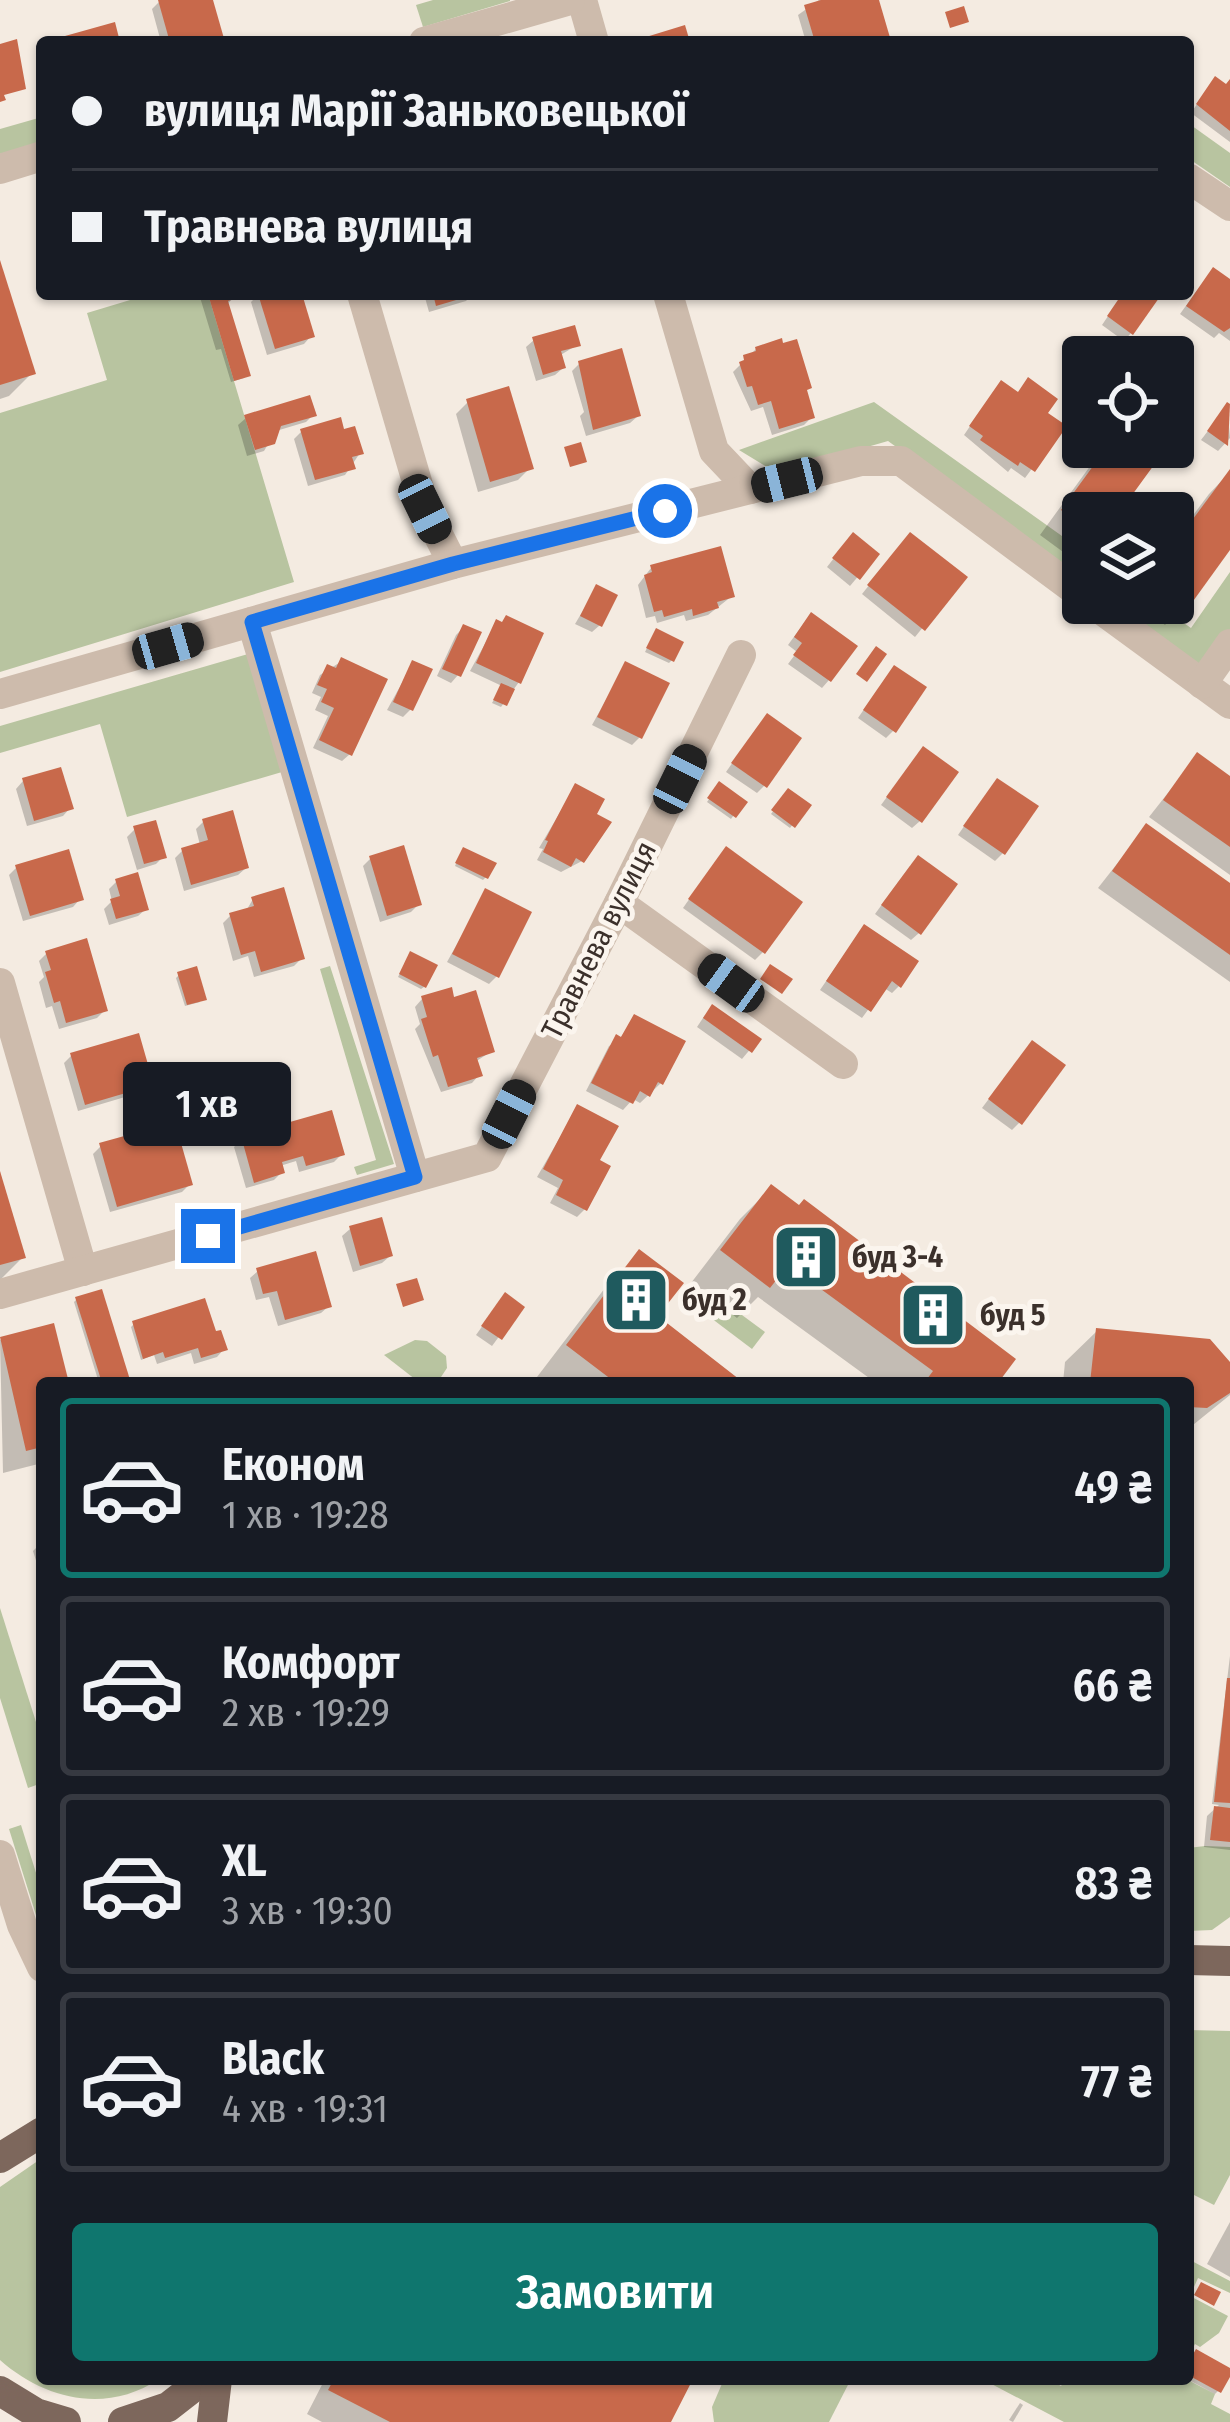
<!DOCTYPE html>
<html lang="uk">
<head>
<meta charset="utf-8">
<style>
  body { margin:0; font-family:"Fira Sans Condensed",sans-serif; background:#20242c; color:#f1f3f6; height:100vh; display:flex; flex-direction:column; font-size:45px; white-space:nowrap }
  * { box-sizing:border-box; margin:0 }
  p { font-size:39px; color:#9ea1a6 }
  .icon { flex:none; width:66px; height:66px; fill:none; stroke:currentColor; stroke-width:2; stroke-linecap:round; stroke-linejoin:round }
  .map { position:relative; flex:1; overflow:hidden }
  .sheet { position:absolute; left:36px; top:1377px; width:1158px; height:1008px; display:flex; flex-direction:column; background:#171b24; border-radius:12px; box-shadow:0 3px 9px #0004 }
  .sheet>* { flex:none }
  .banner { position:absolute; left:36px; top:36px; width:1158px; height:264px; border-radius:12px; box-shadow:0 3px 9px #0004; display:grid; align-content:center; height:264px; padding:0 36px; background:#171b24 }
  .buttons { position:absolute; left:1062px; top:336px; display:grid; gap:24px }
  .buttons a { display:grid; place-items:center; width:132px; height:132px; border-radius:12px; background:#171b24; box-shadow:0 3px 9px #0004; font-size:60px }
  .end { position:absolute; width:54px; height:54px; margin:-27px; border:15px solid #1a73e8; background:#fff; box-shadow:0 0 0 6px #fff }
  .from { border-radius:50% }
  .bubble { position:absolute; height:84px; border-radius:12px; background:#171b24; box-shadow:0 3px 9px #0004; font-size:39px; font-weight:600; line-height:84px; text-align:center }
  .car { position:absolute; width:36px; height:72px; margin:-36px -18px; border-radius:15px; box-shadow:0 0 9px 3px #0007; background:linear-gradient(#222 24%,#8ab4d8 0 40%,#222 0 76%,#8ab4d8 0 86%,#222 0) }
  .banner b { display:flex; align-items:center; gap:42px; height:114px; font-size:45px }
  .banner b+b { border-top:3px solid #363941 }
  .banner i { width:30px; height:30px; background:#f1f3f6 }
  ul { padding:21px 0 0; list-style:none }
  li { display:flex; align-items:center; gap:36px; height:180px; margin:0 24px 18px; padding:0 12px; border:6px solid #363941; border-radius:12px }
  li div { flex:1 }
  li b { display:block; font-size:45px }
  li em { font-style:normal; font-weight:600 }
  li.active { border-color:#0f766e }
  li>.icon { width:108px; height:108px; stroke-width:1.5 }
  .primary-button { display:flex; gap:24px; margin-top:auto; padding:24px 36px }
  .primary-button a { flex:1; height:138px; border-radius:12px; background:#0f766e; color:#fff; font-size:48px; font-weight:600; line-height:138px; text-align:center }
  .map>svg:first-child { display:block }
  .green { fill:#b8c4a0 }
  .shadow { fill:#0003 }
  .building { fill:#c8694b }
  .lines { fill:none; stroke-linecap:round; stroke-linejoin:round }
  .minor { stroke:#cdbbac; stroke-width:30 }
  .major { stroke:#7d675c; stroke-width:30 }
  .route { stroke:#1a73e8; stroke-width:15 }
  .labels { text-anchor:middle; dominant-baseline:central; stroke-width:10; stroke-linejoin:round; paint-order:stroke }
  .street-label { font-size:30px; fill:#3b302b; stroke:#fbf5ee }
  .poi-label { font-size:30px; font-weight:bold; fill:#3b302b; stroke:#fbf5ee; text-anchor:start }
</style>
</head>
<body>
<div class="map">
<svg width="1230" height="2422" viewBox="0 0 1230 2422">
  <rect width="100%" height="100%" fill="#f4ebe1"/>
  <!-- green -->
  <g class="green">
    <path d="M433 0H510V1L423 27 416 5Z"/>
    <path d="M42 117V142L0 154V129Z"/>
    <path d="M1188 123 1230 153V187L1188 158Z"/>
    <path d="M150 294H208L294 582 0 672V413L107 380 87 313Z"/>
    <path d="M874 402 1083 551V582L888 441 777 473 739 450Z"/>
    <path d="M1230 572V630L1203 669 1112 603H1155L1191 628Z"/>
    <path d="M248 654 282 772 127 817 100 724 0 753V726Z"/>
    <path d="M330 966 394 1164 357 1175 354 1167 376 1160 320 969Z"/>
    <path d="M723 1301 765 1332 752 1349 711 1318Z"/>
    <path d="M415 1340 427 1341 446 1356 447 1368 437 1383H420L384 1355Z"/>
    <path d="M0 1608 42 1741V1783L28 1788 0 1698Z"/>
    <path d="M21 1825 42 1892V1913L36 1915 9 1829Z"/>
    <path d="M1205 1846 1230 1847V1917L1212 1930 1188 1931V1848Z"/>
    <path d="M1188 2030 1230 2031V2175L1214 2205 1188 2192Z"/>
    <path d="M42 2158V2379H159C107 2414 45 2400 0 2360V2187Z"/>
    <path d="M1188 2259 1230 2281V2293L1198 2278 1190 2296 1228 2316 1219 2333 1200 2347 1195 2344 1188 2358Z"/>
    <path d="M724 2379H851L829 2422H714L712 2407Z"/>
    <path d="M982 2379H1048L1061 2386 1066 2379H1186L1215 2394 1211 2404 1230 2414V2422H1064Z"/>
  </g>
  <!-- shadow -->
  <g class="shadow">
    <path d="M210 0 221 42H161L152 9 159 2Z"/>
    <path d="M819 0H876L888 40 806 42 798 15Z"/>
    <path d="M1208 88H1230V142L1191 113Z"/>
    <path d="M0 267 32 373 9 396 0 399Z"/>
    <path d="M1206 278 1230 282V341L1219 333 1214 338 1180 314Z"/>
    <path d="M199 294H238L226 305 247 375 244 378 231 382 221 349 216 350Z"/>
    <path d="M259 294H299L311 336 304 344 267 355 251 302Z"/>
    <path d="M424 294H473L466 301 429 312Z"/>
    <path d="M1123 294H1148L1131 333 1124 341 1102 325Z"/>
    <path d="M534 340 577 345 559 356 563 368 555 375 536 381 526 347Z"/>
    <path d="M756 349 804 392 812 417 804 425 772 435 763 407 751 411 733 372Z"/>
    <path d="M580 363 638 416 630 423 586 436 580 416 584 412 572 371Z"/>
    <path d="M994 391 1044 413 1063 427 1025 478 1011 468 1008 472 964 435Z"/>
    <path d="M468 402 530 468 518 480 478 492 456 414Z"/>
    <path d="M1227 406 1230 438 1218 451 1201 440Z"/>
    <path d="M313 415 306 422 276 431 264 451 247 456 238 425 246 418Z"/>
    <path d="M302 431 342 433 360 453 345 475 308 486 294 439Z"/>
    <path d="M1104 447H1164L1115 513H1083V551L1074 560 1040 535Z"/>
    <path d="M1230 472V545L1188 602 1165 625 1135 603H1173V542L1209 494Z"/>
    <path d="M903 543 963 578 915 637 862 594Z"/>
    <path d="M845 544 876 555 850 586 827 567Z"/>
    <path d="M651 568 732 596 708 615 686 621 684 615 657 623 655 616 646 618 638 585Z"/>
    <path d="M597 587 600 625 592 632 575 624Z"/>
    <path d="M497 622 519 682 501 707 492 703 502 686 470 671Z"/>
    <path d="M804 623 829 680 822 688 788 664 797 652 788 645Z"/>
    <path d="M464 627 458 675 451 683 437 676 456 635Z"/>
    <path d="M654 634 672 660 669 663 645 652Z"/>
    <path d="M342 661 350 754 342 761 313 748 328 716 315 710 321 697 312 693 320 675Z"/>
    <path d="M413 663 410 710 403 717 387 710Z"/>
    <path d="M626 664 639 738 632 745 592 725Z"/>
    <path d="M887 676 893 731 886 738 858 718Z"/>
    <path d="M759 725 764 786 757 793 726 772Z"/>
    <path d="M1197 756 1230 779V875L1149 817Z"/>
    <path d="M916 758 920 821 912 828 881 805Z"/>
    <path d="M23 781 70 808 63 816 27 826 16 789Z"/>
    <path d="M719 785 743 802 731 819 707 802Z"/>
    <path d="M575 787 582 861 561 872 537 860 543 849 539 848Z"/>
    <path d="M990 789 1003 853 995 861 958 835Z"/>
    <path d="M788 792 807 806 790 828 771 814Z"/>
    <path d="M203 822 246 868 238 875 184 891 175 858 182 851 200 845 196 829Z"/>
    <path d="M1146 827 1230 887V982L1098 888Z"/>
    <path d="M135 829 163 857 156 864 137 870 127 837Z"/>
    <path d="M461 853 486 877 483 880 455 866Z"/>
    <path d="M719 857 763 952 755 960 683 908Z"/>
    <path d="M370 859 419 904 411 912 380 922 363 866Z"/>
    <path d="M910 866 919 933 911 940 875 914Z"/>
    <path d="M17 867 80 899 73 907 23 921 9 875Z"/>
    <path d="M116 882 146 909 138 916 109 925 104 909 112 901 109 889Z"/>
    <path d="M486 892 497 976 489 984 447 962Z"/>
    <path d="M253 899 302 958 294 966 254 977 248 956 233 961 223 923 230 916 246 911Z"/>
    <path d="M857 936 899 986 892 993 884 988 862 1018 820 990Z"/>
    <path d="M47 953 105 1010 97 1018 59 1029 52 1006 46 1008 39 982 44 977 39 961Z"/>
    <path d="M408 958 424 987 421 989 398 977Z"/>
    <path d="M179 975 200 1002 185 1006 176 978Z"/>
    <path d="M422 999 492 1051 475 1062 479 1075 472 1083 441 1092 415 1029 420 1024 415 1007Z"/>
    <path d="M705 1015 758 1040 742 1059 697 1027Z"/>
    <path d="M634 1018 661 1083 640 1103 633 1099 623 1110 586 1091 609 1046 619 1040Z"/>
    <path d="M1025 1051 1019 1123 1012 1130 982 1108Z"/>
    <path d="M72 1055 145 1067 129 1077 132 1089 125 1097 78 1111 64 1063Z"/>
    <path d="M577 1108 585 1209 577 1217 550 1203 558 1188 537 1177Z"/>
    <path d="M242 1139 342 1154 334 1162 299 1172 296 1161 280 1166 282 1172 274 1180 246 1188 234 1147Z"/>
    <path d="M101 1146 190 1184 182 1192 110 1212 93 1154Z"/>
    <path d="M0 1178 23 1257 0 1280Z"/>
    <path d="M771 1188 995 1383H876L758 1297 737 1318 691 1283 740 1219Z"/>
    <path d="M350 1229 390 1256 382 1263 353 1272 342 1236Z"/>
    <path d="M640 1253 654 1317 739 1383H544L537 1377 608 1284Z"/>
    <path d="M258 1271 329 1306 321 1313 278 1326 269 1297 256 1300 250 1278Z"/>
    <path d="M77 1299 128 1383H99L74 1302Z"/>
    <path d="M498 1304 521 1307 492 1346 476 1335Z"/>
    <path d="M134 1324 214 1335 224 1349 217 1357 194 1364 191 1353 157 1364 154 1355 141 1360 131 1327Z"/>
    <path d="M52 1327 66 1383H42V1463L3 1473 0 1340Z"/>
    <path d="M1097 1331 1230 1367V1395L1188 1429V1383H1063L1065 1362Z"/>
    <path d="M42 1542V1580L33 1551Z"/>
    <path d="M1230 1656V1850L1204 1847 1207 1816 1219 1805 1212 1804Z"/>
    <path d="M1230 2222V2277L1207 2264Z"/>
    <path d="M1188 2365 1218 2391 1215 2394 1187 2379Z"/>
    <path d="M325 2379H604L611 2383 613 2379H690L667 2422H322L307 2414Z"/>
    <path d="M1020 2403 1023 2405 1013 2422 1009 2420Z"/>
  </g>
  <!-- building -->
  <g class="building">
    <path d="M158 0H213L225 42 169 39Z"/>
    <path d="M821 0H879L891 41 815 42 804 5Z"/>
    <path d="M964 6 969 22 950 28 945 12Z"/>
    <path d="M115 22 120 42H67L65 36Z"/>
    <path d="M685 25 690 42H633V41Z"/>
    <path d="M17 39 26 89 4 95 6 100 0 102V44Z"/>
    <path d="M1215 76 1226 84 1230 79V131L1196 104Z"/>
    <path d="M0 260 36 374 0 385Z"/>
    <path d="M1213 267 1230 279V328L1224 332 1186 306Z"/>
    <path d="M208 294H248L228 301 251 376 234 381Z"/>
    <path d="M258 294H302L315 337 275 349Z"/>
    <path d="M433 294H473V295L436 306Z"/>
    <path d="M1122 294H1153L1159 298 1133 335 1107 316Z"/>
    <path d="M575 325 581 346 561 351 566 368 543 375 532 337Z"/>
    <path d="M782 338 783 343 797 339 812 388 807 390 815 418 779 429 771 401 758 405 752 386 747 387 739 362 744 360 743 355 756 351 755 347Z"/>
    <path d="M622 348 641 416 593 430 578 361Z"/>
    <path d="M1028 377 1058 399 1048 413 1067 426 1035 472 1020 462 1018 466 980 440 983 436 969 426 1001 380 1018 392Z"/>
    <path d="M509 386 534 469 490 482 466 399Z"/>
    <path d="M310 395 317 416 281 426 275 444 255 450 244 415Z"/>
    <path d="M1227 402 1230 404 1228 446 1207 431Z"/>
    <path d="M341 417 344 429 355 426 364 454 352 457 356 469 315 480 300 429Z"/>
    <path d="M581 442 587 462 570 467 564 447Z"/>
    <path d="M1107 447H1167L1119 513H1083V526L1061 510Z"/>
    <path d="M1230 469V550L1191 604 1173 591V546Z"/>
    <path d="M853 532 880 554 860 580 832 558Z"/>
    <path d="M910 532 968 577 925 631 867 585Z"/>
    <path d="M721 546 735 597 717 602 719 608 693 616 692 609 664 617 662 610 654 612 644 575 652 572 650 565Z"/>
    <path d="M596 584 618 595 602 627 580 616Z"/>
    <path d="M811 612 858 646 831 682 793 655 802 643 794 637Z"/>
    <path d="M506 615 544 633 521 684 476 663 496 619 502 622Z"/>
    <path d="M463 624 482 632 461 677 442 669Z"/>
    <path d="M656 628 684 642 674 662 646 648Z"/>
    <path d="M876 646 887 654 867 682 856 674Z"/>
    <path d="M341 657 388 679 352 756 319 740 334 708 321 702 327 689 317 685 327 664 336 668Z"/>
    <path d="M412 660 433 669 413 711 393 702Z"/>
    <path d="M625 661 670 683 642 739 597 717Z"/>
    <path d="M894 665 927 687 896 733 863 710Z"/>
    <path d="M501 683 515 689 507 706 493 700Z"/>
    <path d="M767 713 802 738 767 788 731 763Z"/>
    <path d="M923 746 959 772 922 823 886 797Z"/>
    <path d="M1197 752 1230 776V847L1163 800Z"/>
    <path d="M61 767 74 809 34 821 22 778Z"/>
    <path d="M997 778 1039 806 1005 855 963 826Z"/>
    <path d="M719 781 748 802 736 818 707 798Z"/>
    <path d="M575 783 605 799 597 814 612 822 584 863 576 858 571 867 543 852 548 841 545 840Z"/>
    <path d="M788 788 812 805 795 828 771 810Z"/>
    <path d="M233 810 249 868 191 885 181 848 208 840 202 819Z"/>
    <path d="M156 820 167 858 144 864 133 826Z"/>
    <path d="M1146 823 1230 883V955L1112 871Z"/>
    <path d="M404 845 422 905 387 916 369 856Z"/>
    <path d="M726 846 803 902 765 954 688 899Z"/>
    <path d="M463 847 497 863 488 879 455 863Z"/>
    <path d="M69 849 84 900 30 916 15 865Z"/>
    <path d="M918 855 958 884 921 935 881 905Z"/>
    <path d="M138 872 149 910 116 919 110 899 120 896 115 879Z"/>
    <path d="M284 887 305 959 261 972 255 951 241 955 229 913 254 906 251 897Z"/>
    <path d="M485 888 532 912 499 978 452 954Z"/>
    <path d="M864 924 919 961 901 988 892 981 871 1012 826 981Z"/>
    <path d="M87 938 108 1011 66 1023 60 1001 54 1003 45 972 51 970 45 951Z"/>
    <path d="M410 951 438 965 426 988 399 974Z"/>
    <path d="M770 964 793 979 782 994 760 979Z"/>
    <path d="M197 966 207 1000 187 1005 177 972Z"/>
    <path d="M452 987 454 997 476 990 495 1052 477 1058 483 1076 448 1087 438 1055 433 1057 421 1019 427 1017 421 996Z"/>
    <path d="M712 1004 762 1039 752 1053 703 1018Z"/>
    <path d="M634 1014 686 1041 663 1085 658 1082 650 1097 640 1091 633 1104 591 1083 616 1034 621 1037Z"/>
    <path d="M139 1033 149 1068 131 1073 136 1090 85 1105 70 1053Z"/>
    <path d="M1032 1040 1066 1065 1022 1125 988 1099Z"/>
    <path d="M195 1086 200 1102 177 1109 173 1093Z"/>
    <path d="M577 1104 619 1126 600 1160 611 1166 587 1211 556 1195 563 1180 543 1169Z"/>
    <path d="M332 1110 345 1155 306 1166 303 1156 282 1162 285 1173 254 1183 241 1136Z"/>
    <path d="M175 1122 193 1185 117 1207 99 1143Z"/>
    <path d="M0 1171 26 1258 0 1265Z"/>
    <path d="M771 1184 799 1205 804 1199 1016 1359 998 1383H924L933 1371 788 1265 770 1288 720 1250Z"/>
    <path d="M382 1217 393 1256 360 1266 349 1226Z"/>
    <path d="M639 1249 684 1283 658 1316 744 1383H616L566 1345Z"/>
    <path d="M316 1251 332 1307 285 1320 277 1291 263 1294 256 1268Z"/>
    <path d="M417 1278 424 1300 403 1307 396 1284Z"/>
    <path d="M102 1289 131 1383H102L75 1297Z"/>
    <path d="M505 1292 525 1307 502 1340 481 1326Z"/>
    <path d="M205 1298 216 1331 221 1330 228 1350 201 1358 198 1348 165 1358 163 1352 143 1359 132 1321Z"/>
    <path d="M54 1323 69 1383H42V1447L26 1451 0 1337Z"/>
    <path d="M1096 1328 1210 1339 1230 1362V1393L1207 1408 1188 1407V1383H1090Z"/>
    <path d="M1227 1678H1230V1803L1214 1802Z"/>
    <path d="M1214 1806 1230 1808V1842L1210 1840Z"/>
    <path d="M1201 2282 1221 2292 1214 2306 1194 2295Z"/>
    <path d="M1196 2349 1230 2368V2377L1221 2393 1188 2375V2363Z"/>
    <path d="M334 2379H610L620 2384 622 2379H693L671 2422H390L328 2390Z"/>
  </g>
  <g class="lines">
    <!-- minor -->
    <g class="minor">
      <path d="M582 0 594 42"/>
      <path d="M424 42 570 0"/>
      <path d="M0 169 42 156"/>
      <path d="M1188 178 1230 206"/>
      <path d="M362 294 425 509 453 564"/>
      <path d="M668 294 714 451 750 489"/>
      <path d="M1092 603 1230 704"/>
      <path d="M252 622 415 1177"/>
      <path d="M1202 684 1230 644"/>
      <path d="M0 694 453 564 861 461H901L1083 596"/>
      <path d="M619 903 843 1064"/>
      <path d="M0 983 83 1271"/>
      <path d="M0 1294 487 1157 619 903 741 655"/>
      <path d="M0 1855 22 1925 42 1967"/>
    </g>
    <!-- major -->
    <g class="major">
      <path d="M1188 1960 1230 1961"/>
      <path d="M0 2158 42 2132"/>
      <path d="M0 2391 36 2413 66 2422"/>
      <path d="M123 2422 168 2407 204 2379"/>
      <path d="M212 2422 217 2379"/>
    </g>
  </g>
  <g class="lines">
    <!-- route -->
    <path class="route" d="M208 1236 415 1177 252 622 453 564 665 511"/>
  </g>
  <!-- icons -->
  <defs>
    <symbol id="building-square" viewBox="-11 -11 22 22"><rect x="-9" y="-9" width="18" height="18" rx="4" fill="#1f5a5e" stroke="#fbf5ee"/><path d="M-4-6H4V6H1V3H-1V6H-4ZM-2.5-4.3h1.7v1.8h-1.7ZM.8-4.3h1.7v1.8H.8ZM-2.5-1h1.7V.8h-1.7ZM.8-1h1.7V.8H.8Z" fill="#fff"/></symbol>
  </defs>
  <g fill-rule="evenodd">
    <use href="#building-square" x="768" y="1219" width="76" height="76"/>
    <use href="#building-square" x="598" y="1262" width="76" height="76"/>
    <use href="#building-square" x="895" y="1277" width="76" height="76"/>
  </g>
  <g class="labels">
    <!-- street labels -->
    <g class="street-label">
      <text transform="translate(599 940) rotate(-63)">Травнева вулиця</text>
    </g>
    <!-- poi labels -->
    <g class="poi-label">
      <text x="852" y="1257">буд 3-4</text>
      <text x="682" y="1300">буд 2</text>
      <text x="980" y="1315">буд 5</text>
    </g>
  </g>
</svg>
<div class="buttons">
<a><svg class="icon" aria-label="locate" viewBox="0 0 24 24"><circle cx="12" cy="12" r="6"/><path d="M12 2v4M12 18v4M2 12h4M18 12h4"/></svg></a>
<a><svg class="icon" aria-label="layers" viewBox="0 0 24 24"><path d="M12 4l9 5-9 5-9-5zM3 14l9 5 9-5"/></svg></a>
</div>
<i class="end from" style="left:665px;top:511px"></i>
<i class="end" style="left:208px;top:1236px"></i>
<div class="bubble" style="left:123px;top:1062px;width:168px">1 хв</div>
<i class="car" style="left:787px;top:480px;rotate:256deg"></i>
<i class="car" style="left:425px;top:509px;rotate:154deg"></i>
<i class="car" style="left:168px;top:646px;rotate:74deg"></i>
<i class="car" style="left:680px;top:779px;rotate:26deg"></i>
<i class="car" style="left:731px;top:983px;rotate:306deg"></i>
<i class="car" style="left:509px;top:1114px;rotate:27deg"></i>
<div class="banner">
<b><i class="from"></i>вулиця Марії Заньковецької</b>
<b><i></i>Травнева вулиця</b>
</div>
<section class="sheet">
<ul>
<li class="active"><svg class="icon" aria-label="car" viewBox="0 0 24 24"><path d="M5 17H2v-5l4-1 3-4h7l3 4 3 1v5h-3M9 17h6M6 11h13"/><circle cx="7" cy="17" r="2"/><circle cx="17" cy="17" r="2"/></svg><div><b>Економ</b><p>1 хв · 19:28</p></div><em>49 ₴</em></li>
<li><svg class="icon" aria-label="car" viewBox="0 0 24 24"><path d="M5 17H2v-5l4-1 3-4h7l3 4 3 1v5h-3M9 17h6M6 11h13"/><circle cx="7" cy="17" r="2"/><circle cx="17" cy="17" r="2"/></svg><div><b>Комфорт</b><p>2 хв · 19:29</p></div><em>66 ₴</em></li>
<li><svg class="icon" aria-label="car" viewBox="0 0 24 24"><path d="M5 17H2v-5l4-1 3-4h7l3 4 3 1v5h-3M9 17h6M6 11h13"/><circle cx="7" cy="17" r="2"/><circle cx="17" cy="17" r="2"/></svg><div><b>XL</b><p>3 хв · 19:30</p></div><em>83 ₴</em></li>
<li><svg class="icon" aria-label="car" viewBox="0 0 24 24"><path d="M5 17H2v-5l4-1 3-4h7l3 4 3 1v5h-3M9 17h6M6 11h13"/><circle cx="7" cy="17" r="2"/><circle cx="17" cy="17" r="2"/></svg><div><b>Black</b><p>4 хв · 19:31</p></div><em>77 ₴</em></li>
</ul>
<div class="primary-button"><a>Замовити</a></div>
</section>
</div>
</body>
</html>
